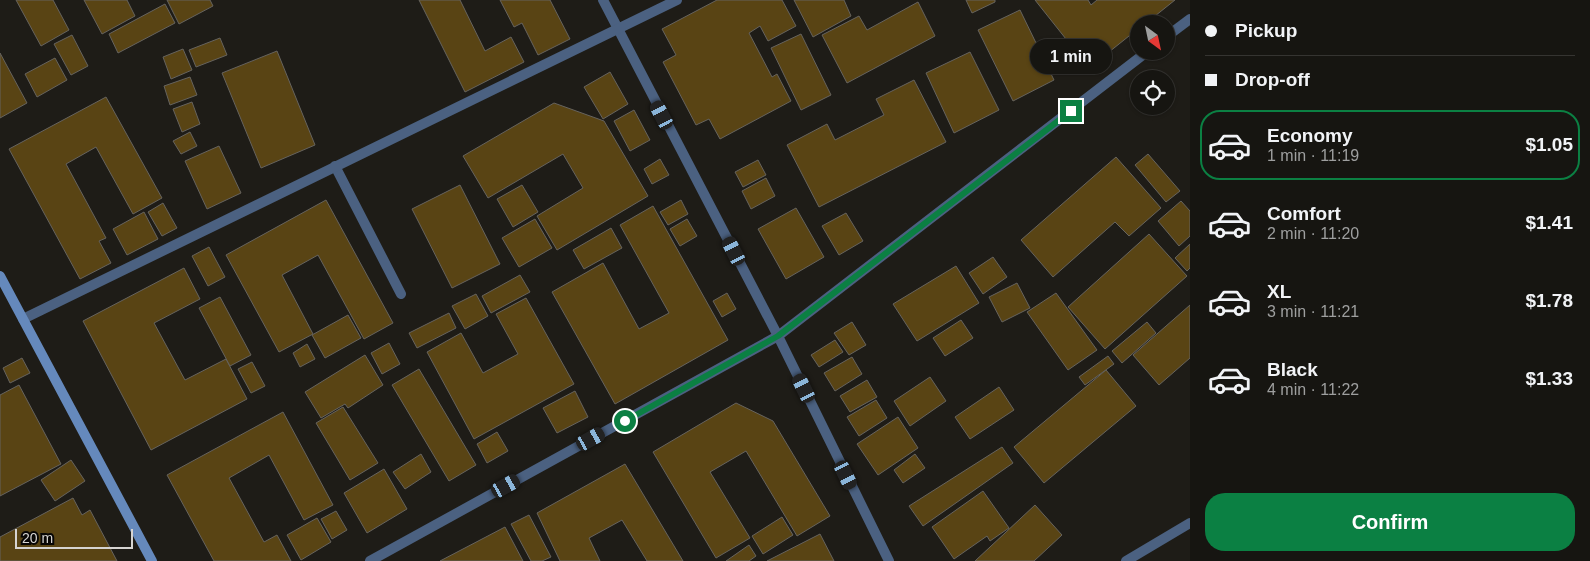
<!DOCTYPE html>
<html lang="en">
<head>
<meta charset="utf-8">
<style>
  body { margin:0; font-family:Arial,sans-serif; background:#23221f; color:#f1f3f6; height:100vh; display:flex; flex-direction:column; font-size:19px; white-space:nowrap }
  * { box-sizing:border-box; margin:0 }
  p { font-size:16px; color:#9e9f9f }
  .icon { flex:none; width:28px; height:28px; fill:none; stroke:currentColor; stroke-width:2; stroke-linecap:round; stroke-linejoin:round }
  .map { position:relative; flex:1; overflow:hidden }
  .drawer { display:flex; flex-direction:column; background:#161511; width:400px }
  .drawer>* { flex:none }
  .banner { display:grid; align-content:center; height:110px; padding:0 15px; background:#161511 }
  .needle { width:32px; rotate:147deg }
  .fabs { position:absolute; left:1130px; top:15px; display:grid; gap:10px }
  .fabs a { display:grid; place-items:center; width:45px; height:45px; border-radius:50%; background:#161511; box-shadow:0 1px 4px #0004,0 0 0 1px #353431; font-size:25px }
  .scale { position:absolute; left:15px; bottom:12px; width:118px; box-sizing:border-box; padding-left:5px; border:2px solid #d6d4d1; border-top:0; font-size:14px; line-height:18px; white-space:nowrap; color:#d6d4d1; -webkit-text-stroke:4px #070605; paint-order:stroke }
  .end { position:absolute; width:22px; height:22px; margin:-11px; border:6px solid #0b8043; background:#fff; box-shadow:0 0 0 2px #fff }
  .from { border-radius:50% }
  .bubble { position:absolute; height:35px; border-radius:18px; background:#161511; box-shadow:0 1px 4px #0004,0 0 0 1px #353431; font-size:16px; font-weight:800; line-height:35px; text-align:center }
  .car { position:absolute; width:15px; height:30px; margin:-15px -8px; border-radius:6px; box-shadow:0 0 4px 1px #0007; background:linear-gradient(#222 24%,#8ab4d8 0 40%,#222 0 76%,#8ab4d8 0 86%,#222 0) }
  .banner b { display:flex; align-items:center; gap:18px; height:48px; font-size:19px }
  .banner b+b { border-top:1px solid #353431 }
  .banner i { width:12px; height:12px; background:#f1f3f6 }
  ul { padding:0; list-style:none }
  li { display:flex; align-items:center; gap:15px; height:70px; margin:0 10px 8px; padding:0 5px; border:2px solid transparent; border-radius:20px }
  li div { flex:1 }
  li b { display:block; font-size:19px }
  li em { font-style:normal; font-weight:800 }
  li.active { border-color:#0b8043 }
  li>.icon { width:45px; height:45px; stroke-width:1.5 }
  .cta { display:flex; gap:10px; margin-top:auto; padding:10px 15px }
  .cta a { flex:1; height:58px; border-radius:20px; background:#0b8043; color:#fff; font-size:20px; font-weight:800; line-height:58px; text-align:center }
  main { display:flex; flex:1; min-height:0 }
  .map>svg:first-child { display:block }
  .building { fill:#594414; stroke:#66635e }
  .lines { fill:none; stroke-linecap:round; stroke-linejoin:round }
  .street { stroke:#4b6181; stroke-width:10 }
  .secondary { stroke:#6589bc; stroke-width:10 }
  .route { stroke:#0b8043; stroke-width:6 }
</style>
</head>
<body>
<main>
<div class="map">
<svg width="1190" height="561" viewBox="0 0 1190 561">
  <rect width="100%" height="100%" fill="#1e1c17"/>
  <!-- building -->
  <g class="building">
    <path d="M16 0H53L69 30 41 46Z"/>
    <path d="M84 0H127L135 16 102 34Z"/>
    <path d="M167 0H210L213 6 179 24Z"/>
    <path d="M419 0H460L485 51 511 37 524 62 465 92Z"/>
    <path d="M500 0H550L570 39 538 55 522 23 514 27Z"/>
    <path d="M717 0H782L796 26 768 41 760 26 749 33 772 77 777 74 791 101 720 139 709 119 696 125 663 62 676 55 662 29Z"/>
    <path d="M794 0H844L851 16 813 37Z"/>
    <path d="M966 0H995V2L972 13Z"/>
    <path d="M1035 0H1088L1091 5 1097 0H1175L1145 24H1139V28L1089 68Z"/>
    <path d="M918 2 935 36 847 83 822 35 859 16 867 30Z"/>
    <path d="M165 4 175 23 118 53 109 34Z"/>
    <path d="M1020 10 1054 80 1013 101 978 30Z"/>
    <path d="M801 34 831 95 801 110 771 48Z"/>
    <path d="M72 35 88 66 71 75 54 44Z"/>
    <path d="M220 38 227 55 196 67 189 50Z"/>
    <path d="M183 49 192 70 171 79 163 57Z"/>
    <path d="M277 51 315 145 261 168 222 73Z"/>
    <path d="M970 52 999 110 954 133 926 73Z"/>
    <path d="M0 53 27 103 0 118Z"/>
    <path d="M55 58 67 80 37 97 25 74Z"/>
    <path d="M610 72 628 104 603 119 584 87Z"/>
    <path d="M190 77 197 95 170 105 164 86Z"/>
    <path d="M914 80 946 142 819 207 787 145 827 124 835 140 884 115 876 99Z"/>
    <path d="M106 97 162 198 133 214 96 147 66 164 106 238 99 241 111 263 80 279 9 149Z"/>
    <path d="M192 102 200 124 182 132 173 109Z"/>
    <path d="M554 103 604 121 648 196 557 250 537 216 583 188 563 154 488 198 463 156Z"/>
    <path d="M634 110 650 140 630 151 614 121Z"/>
    <path d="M190 132 197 146 181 154 173 141Z"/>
    <path d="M219 146 241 193 207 209 185 161Z"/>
    <path d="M1148 154 1180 191 1166 202 1135 165Z"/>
    <path d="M1116 157 1161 208 1129 236 1115 222 1053 277 1021 240Z"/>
    <path d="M660 159 669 175 652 184 644 169Z"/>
    <path d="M758 160 766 175 743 187 735 172Z"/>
    <path d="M766 178 775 196 751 209 742 191Z"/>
    <path d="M460 185 500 264 452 288 412 209Z"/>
    <path d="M522 185 538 212 513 227 497 199Z"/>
    <path d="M326 200 393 323 364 339 318 255 282 275 313 334 279 352 226 255Z"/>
    <path d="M681 200 688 214 668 225 660 212Z"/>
    <path d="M1181 201 1190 211V236L1179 246 1158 221Z"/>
    <path d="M163 203 177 228 162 236 148 212Z"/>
    <path d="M653 206 728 340 615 404 552 292 603 263 639 329 669 313 620 225Z"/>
    <path d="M796 208 824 257 786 279 758 229Z"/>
    <path d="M144 212 158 239 127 255 113 229Z"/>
    <path d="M846 213 863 241 839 255 822 226Z"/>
    <path d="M535 219 552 248 519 267 502 238Z"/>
    <path d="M687 219 697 236 680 246 670 229Z"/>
    <path d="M611 228 622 248 584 269 573 250Z"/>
    <path d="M1149 234 1187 276 1105 349 1068 307Z"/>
    <path d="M1190 244V268L1187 271 1175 258Z"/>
    <path d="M209 247 225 277 208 286 192 256Z"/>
    <path d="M993 257 1007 277 983 294 969 273Z"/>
    <path d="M956 266 979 303 917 341 893 304Z"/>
    <path d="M184 268 200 299 154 323 185 380 226 359 247 399 151 450 83 321Z"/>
    <path d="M520 275 530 292 491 313 482 296Z"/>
    <path d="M1017 283 1030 308 1002 322 989 297Z"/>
    <path d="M727 293 736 309 722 317 713 301Z"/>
    <path d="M1056 293 1097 350 1068 370 1027 312Z"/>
    <path d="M476 294 488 316 465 329 452 306Z"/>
    <path d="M220 297 251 355 230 366 199 308Z"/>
    <path d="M526 298 574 384 474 439 427 352 461 333 483 373 518 354 496 314Z"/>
    <path d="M1190 305V358L1159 385 1133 355Z"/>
    <path d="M449 313 456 328 417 348 409 333Z"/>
    <path d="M348 315 361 338 325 358 312 335Z"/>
    <path d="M961 320 973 338 945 356 933 338Z"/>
    <path d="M852 322 866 345 849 355 834 333Z"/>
    <path d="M1147 322 1156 333 1122 363 1112 351Z"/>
    <path d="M835 340 843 352 819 367 811 355Z"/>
    <path d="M389 343 400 364 382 374 371 353Z"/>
    <path d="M307 344 315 359 300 367 293 353Z"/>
    <path d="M365 355 383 385 348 408 345 404 321 418 305 392Z"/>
    <path d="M1108 356 1114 364 1085 385 1079 377Z"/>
    <path d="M852 357 862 374 835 391 824 373Z"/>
    <path d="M22 358 30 373 10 383 3 368Z"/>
    <path d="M252 362 265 386 251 393 238 369Z"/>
    <path d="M419 369 476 465 449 481 392 385Z"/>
    <path d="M1106 370 1136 406 1044 483 1014 447Z"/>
    <path d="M930 377 946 401 910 426 894 401Z"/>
    <path d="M867 380 877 397 850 412 840 396Z"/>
    <path d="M19 385 61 464 0 496V395Z"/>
    <path d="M999 387 1014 410 970 439 955 417Z"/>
    <path d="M575 391 588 417 557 433 543 408Z"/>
    <path d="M876 400 887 418 859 436 847 417Z"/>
    <path d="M736 403 773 421 830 516 797 536 746 451 710 472 750 538 716 558 653 452Z"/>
    <path d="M343 407 378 463 350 480 316 423Z"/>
    <path d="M283 412 333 505 304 520 269 455 229 478 264 542 277 535 291 561H214L167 475Z"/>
    <path d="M898 417 918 448 878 475 857 444Z"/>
    <path d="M497 432 508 451 487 463 477 444Z"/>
    <path d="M1002 447 1013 463 923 526 909 506Z"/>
    <path d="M421 454 431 472 405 489 393 472Z"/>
    <path d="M915 454 925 468 903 483 894 470Z"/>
    <path d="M71 460 85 481 55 501 41 480Z"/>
    <path d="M625 464 683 561H647L622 520 589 538 600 561H560L537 513Z"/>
    <path d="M384 469 407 509 367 533 344 493Z"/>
    <path d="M983 491 1009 528 990 541 987 536 954 559 932 527Z"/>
    <path d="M73 498 82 515 90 510 117 561H0V537Z"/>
    <path d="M1035 505 1062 535 1034 561H975Z"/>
    <path d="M336 511 347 530 332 539 321 519Z"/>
    <path d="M529 515 551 557 542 561H531L511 524Z"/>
    <path d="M782 517 793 535 763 554 752 536Z"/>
    <path d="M317 518 331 542 301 560 287 535Z"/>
    <path d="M505 527 523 561H440Z"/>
    <path d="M820 534 834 561H767Z"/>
    <path d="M749 545 756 556 749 561H726Z"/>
  </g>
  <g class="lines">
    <!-- street -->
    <g class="street">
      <path d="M603 0 778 336 889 561"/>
      <path d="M1166 37 1190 19"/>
      <path d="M335 166 401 294"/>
      <path d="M23 319 677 0"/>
      <path d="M370 561 778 336 1148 51"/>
      <path d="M1126 561 1190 523"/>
    </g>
    <!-- secondary -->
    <path class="secondary" d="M0 276 152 561"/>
  </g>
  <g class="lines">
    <!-- route -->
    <path class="route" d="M625 421 778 336 1071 111"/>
  </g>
</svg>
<div class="fabs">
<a><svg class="needle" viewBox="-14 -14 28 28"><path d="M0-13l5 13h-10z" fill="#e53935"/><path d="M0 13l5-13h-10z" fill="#9e9f9f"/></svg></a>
<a><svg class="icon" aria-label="locate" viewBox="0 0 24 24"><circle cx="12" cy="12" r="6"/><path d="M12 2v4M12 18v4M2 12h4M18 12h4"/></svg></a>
</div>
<div class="scale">20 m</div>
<i class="end from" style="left:625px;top:421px"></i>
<i class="end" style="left:1071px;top:111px"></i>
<div class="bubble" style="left:1030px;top:39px;width:82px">1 min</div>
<i class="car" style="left:662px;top:115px;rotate:332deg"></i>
<i class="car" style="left:734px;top:251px;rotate:333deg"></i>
<i class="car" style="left:804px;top:388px;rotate:334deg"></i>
<i class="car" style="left:591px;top:439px;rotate:61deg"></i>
<i class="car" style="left:846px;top:475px;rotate:154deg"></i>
<i class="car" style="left:506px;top:486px;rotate:61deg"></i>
</div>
<section class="drawer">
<div class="banner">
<b><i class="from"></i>Pickup</b>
<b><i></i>Drop-off</b>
</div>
<ul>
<li class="active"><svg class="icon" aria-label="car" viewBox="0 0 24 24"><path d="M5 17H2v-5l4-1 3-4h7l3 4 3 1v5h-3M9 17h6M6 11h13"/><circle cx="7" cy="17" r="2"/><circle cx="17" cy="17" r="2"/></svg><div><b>Economy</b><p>1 min · 11:19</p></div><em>$1.05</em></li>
<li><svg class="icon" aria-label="car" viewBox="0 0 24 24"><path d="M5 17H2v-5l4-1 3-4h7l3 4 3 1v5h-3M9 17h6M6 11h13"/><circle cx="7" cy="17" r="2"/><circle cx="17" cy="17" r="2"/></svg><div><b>Comfort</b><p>2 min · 11:20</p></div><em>$1.41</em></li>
<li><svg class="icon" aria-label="car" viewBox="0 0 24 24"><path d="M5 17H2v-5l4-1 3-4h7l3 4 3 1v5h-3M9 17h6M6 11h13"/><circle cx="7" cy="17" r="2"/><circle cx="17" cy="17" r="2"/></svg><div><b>XL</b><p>3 min · 11:21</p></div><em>$1.78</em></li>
<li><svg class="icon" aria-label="car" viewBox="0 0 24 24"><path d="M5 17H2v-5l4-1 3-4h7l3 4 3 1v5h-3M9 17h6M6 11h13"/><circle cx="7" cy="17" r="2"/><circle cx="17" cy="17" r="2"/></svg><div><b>Black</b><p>4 min · 11:22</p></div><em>$1.33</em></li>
</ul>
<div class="cta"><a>Confirm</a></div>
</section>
</main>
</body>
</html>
